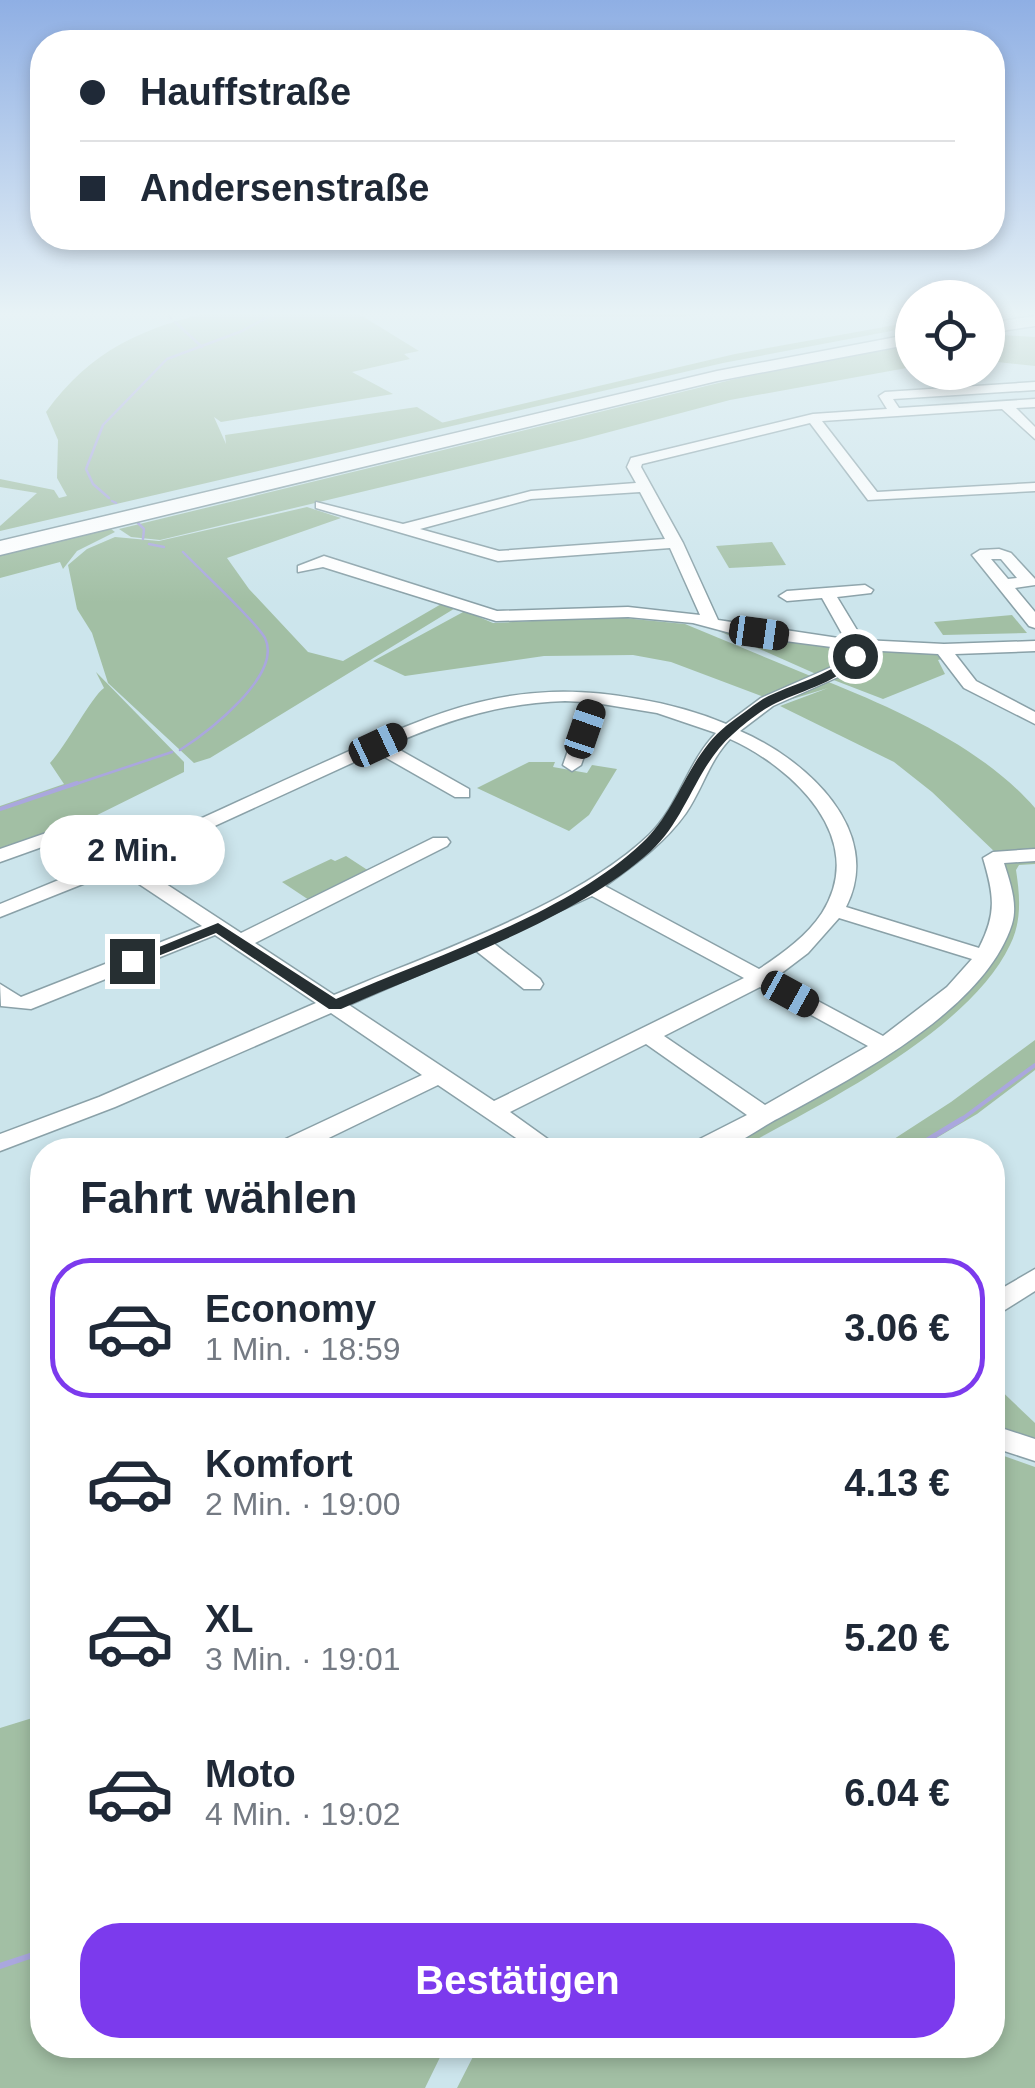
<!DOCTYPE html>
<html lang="de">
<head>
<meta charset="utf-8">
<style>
  body { margin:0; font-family:Helvetica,sans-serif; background:#f6f6f7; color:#1f2937; height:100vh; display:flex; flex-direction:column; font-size:38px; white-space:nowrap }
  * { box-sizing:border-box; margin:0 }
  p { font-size:32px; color:#747a83 }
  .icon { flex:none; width:55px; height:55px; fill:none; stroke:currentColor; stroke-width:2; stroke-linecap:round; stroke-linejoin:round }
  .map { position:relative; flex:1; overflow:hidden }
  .sheet { position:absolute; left:30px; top:1138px; width:975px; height:920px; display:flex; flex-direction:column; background:#fff; border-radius:40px; box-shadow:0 5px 15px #0003 }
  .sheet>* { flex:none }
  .hud { position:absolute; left:30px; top:30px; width:975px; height:220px; border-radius:40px; box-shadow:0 5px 15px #0003; display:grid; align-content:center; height:220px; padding:0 50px; background:#fff }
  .fabs { position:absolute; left:895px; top:280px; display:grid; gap:20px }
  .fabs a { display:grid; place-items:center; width:110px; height:110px; border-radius:50%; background:#fff; box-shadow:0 5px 15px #0003; font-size:50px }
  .end { position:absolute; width:45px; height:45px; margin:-22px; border:12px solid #262f32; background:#fff; box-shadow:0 0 0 5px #fff }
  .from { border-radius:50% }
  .bubble { position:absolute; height:70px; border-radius:35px; background:#fff; box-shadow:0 5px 15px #0003; font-size:32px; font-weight:600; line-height:70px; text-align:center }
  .car { position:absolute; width:30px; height:60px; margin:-30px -15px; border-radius:12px; box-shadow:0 0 8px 2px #0007; background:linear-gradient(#222 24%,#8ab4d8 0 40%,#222 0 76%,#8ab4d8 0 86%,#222 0) }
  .hud b { display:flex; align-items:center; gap:35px; height:95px; font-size:38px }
  .hud b+b { border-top:2px solid #e0e1e3 }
  .hud i { width:25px; height:25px; background:#1f2937 }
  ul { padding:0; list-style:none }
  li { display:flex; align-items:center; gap:30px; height:140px; margin:0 20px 15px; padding:0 30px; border:5px solid transparent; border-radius:40px }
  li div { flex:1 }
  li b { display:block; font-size:38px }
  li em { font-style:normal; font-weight:600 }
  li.on { border-color:#7c3aed }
  li>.icon { width:90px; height:90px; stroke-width:1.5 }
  h2 { padding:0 50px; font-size:45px; line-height:120px }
  .button { display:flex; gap:20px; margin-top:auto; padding:20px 50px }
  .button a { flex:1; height:115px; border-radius:40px; background:#7c3aed; color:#fff; font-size:40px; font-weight:600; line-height:115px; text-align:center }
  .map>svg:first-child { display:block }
  .green { fill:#a2bfa4 }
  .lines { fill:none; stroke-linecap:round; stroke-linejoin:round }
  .stream-far3 { stroke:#aaa7de; stroke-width:2.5 }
  .stream-far2 { stroke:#aaa7de; stroke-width:4 }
  .stream-far1 { stroke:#aaa7de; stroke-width:5 }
  .stream { stroke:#aaa7de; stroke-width:6 }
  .minor-casing { stroke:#8aa1a8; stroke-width:3 }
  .highway-casing { stroke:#8aa1a8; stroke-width:3 }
  .minor { fill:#fff; fill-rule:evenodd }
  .highway { fill:#fff; fill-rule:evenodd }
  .route { fill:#262f32 }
</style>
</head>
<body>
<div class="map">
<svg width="1035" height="2088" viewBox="0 0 1035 2088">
  <rect width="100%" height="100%" fill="#cce5ec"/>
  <!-- green -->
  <g class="green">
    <path d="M216 311H762L671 317 359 314 419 351 404 354 410 359 352 372 393 394 221 422 214 417 226 444 225 435 417 407 443 423 103 502 735 354 912 322V327L723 363 0 531V526L37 493 0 487V479L54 490 59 498 67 496 57 478 58 440 46 412C91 350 143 327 216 311Z"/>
    <path d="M988 334 1035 337V366L988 361Z"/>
    <path d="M912 345V367L730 400 583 439 160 540 131 537 119 529 739 378Z"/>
    <path d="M307 507 341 518 227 558 249 589 308 652 343 661 443 603 457 607 210 758 194 763 108 683 92 633 77 609 68 565 87 549 115 537 159 541Z"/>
    <path d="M111 529 115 532 77 551 63 569 60 562 0 578V555Z"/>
    <path d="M772 542 786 565 729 568 716 546Z"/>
    <path d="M465 611 493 623 613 617 685 624 813 677 767 698 671 662 633 655 544 656 405 676 373 661Z"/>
    <path d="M1012 615 1027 633 943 635 934 622Z"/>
    <path d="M710 627 844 647 848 650 844 664 816 674Z"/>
    <path d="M869 649 933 652 942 659 938 660 945 674 883 699 831 679Z"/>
    <path d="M96 672 184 762V772L71 828 0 852V806L64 784 50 763C66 746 92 696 104 688Z"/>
    <path d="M826 681C898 710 983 748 1035 808V853L997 854 932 792 894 762 780 706 828 688 776 704Z"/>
    <path d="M529 762H555L553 767 587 773 592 765 617 769 589 815 569 831 477 788Z"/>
    <path d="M346 856 369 871 309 900 282 882 331 859 335 861Z"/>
    <path d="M1035 858V864L1019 865 1016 870C1020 896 1022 921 1010 945 969 1032 819 1105 737 1150H717L858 1074 907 1039 987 968 998 863Z"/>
    <path d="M1035 1040V1070L977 1114 916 1150H877L951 1102Z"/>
    <path d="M992 1382 1035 1423V1438L993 1427Z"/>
    <path d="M993 1452 1035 1467V2088H457L479 2045H992Z"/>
    <path d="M42 1715V2045H446L425 2088H0V1728Z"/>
  </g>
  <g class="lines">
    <!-- stream-far3 -->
    <g class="stream-far3">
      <path d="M166 311 171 318"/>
      <path d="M175 322 202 347"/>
      <path d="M109 498 93 484 86 469 103 425 167 359 242 331 279 311"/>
      <path d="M112 501 116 503"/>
      <path d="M138 523 144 529 143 539"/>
      <path d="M149 544 164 547"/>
      <path d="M180 750C208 732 283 675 265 638 257 622 199 569 183 552"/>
      <path d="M70 786 172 752"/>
    </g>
    <!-- stream-far2 -->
    <g class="stream-far2">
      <path d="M0 809 77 783"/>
      <path d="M958 1122 1035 1065"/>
    </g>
    <!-- stream-far1 -->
    <path class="stream-far1" d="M911 1150 962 1119"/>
    <!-- stream -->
    <path class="stream" d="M0 1966 42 1952"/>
    <defs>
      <g id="minor">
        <path d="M1035 382V390L893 399 899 408 1035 399V407L1016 408 1035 427V439L1002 409 822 421 877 492 1035 483V491L868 500 810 423 642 464 641 467 683 543 718 620 845 639 822 598 787 601 779 596 787 591 865 585 873 590 871 593 837 597 863 640 944 644 1035 641V651L955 654 976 681 1035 712V724L964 688 938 654 863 650 856 669 773 706 740 731C805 759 885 830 846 907L979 948C997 913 994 895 983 858L993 852 1035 849V861L1004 863C1010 882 1018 904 1012 924 985 1010 854 1077 779 1118 761 1127 738 1145 718 1150 709 1152 696 1150 687 1150L690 1144 747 1115 646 1044 510 1112 563 1150H534L438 1085 304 1150H272L275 1144 422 1075 331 1013 115 1107 0 1151V1134L99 1097 316 1003 215 935 31 1009 1 1006 0 984 21 997 202 926 118 870 0 917V904L105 861 70 837 0 862V849L72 824 121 854C187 826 251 795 316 766 431 714 509 675 638 699 668 704 698 712 726 724L761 698 843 662 847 649 738 635 693 623 628 617 496 621 323 567 298 572V566L324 556 497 611 628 607 700 615 670 548 498 561 316 508V502L403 524 531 491 636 483 627 467 631 458 813 414 887 409 879 396 885 392ZM640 492 665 539 499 551 420 529 531 499ZM565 701 585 702 563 765 572 771 581 765 602 704 657 713 716 733C687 763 679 806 649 835 573 907 431 953 334 995L255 943 447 846 450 842 447 838H433L241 933 134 863 376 752 455 797H469V789L391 745C449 719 502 703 565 701ZM730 739C794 768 869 839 822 913 807 936 782 954 759 969L605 886C635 864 664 844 686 813 703 788 709 761 730 739ZM592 896 744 978 494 1101 349 1005 475 950 524 989H540L543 984 540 979 492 942ZM839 918 972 959 947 987 883 1036 775 978 808 953ZM760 987 868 1046 765 1105 664 1036Z"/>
        <path d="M999 549 1011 553 1035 579V585L1015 588 1035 612V628L1029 626 972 555 980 550ZM991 559H1001L1017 578 1008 579Z"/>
        <path d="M1035 1269V1291L992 1318V1294Z"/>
        <path d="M992 1425 1035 1439V1461L992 1447Z"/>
      </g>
      <g id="highway">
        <path d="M1035 316V326L988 333V323Z"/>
        <path d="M912 334V344L717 381 0 555V541L717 371Z"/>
      </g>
    </defs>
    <!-- minor casing -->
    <use href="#minor" class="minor-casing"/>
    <!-- highway casing -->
    <use href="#highway" class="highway-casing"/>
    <!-- minor -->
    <use href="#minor" class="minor"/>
    <!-- highway -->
    <use href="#highway" class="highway"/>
  </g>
  <!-- sky -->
  <linearGradient id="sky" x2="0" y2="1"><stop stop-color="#8fafe4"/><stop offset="0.52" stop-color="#e8f3f6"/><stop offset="1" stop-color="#e8f3f6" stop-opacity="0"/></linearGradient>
  <rect width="1035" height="603" fill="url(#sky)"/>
  <!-- route -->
  <path class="route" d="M851 654 861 656C840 682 805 689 776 703 761 710 745 723 733 734 696 766 687 818 651 851 571 923 439 965 341 1009H329L216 933 138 964 125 961 218 923 336 999C432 957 566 915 642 843 678 810 687 758 726 726 738 717 751 707 763 699 793 683 827 678 851 654Z"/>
</svg>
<div class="fabs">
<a><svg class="icon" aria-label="locate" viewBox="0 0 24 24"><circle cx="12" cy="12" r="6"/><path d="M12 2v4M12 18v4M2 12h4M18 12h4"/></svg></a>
</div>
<i class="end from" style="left:855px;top:656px"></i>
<i class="end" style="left:132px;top:961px"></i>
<div class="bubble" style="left:40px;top:815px;width:185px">2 Min.</div>
<i class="car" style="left:759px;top:633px;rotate:98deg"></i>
<i class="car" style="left:585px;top:729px;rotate:19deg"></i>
<i class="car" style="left:378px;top:745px;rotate:65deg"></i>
<i class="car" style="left:790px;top:994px;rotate:119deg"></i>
<div class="hud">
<b><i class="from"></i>Hauffstraße</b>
<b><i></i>Andersenstraße</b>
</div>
<section class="sheet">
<h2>Fahrt wählen</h2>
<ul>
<li class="on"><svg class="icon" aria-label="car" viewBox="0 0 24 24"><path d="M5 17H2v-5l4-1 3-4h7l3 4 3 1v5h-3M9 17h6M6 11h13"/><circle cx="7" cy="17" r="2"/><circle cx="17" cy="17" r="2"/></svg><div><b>Economy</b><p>1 Min. · 18:59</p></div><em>3.06 €</em></li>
<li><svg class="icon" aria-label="car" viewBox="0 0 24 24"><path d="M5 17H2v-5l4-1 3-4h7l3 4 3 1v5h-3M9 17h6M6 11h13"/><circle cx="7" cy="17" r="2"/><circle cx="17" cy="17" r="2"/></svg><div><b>Komfort</b><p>2 Min. · 19:00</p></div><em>4.13 €</em></li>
<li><svg class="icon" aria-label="car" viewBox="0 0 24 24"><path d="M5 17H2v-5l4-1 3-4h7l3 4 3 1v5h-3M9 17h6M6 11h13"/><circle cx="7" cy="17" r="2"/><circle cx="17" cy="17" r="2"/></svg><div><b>XL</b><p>3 Min. · 19:01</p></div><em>5.20 €</em></li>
<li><svg class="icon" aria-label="car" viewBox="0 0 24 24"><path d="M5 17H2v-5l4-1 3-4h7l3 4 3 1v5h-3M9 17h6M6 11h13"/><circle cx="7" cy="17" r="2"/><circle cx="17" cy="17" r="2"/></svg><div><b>Moto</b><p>4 Min. · 19:02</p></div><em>6.04 €</em></li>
</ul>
<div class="button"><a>Bestätigen</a></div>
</section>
</div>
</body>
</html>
